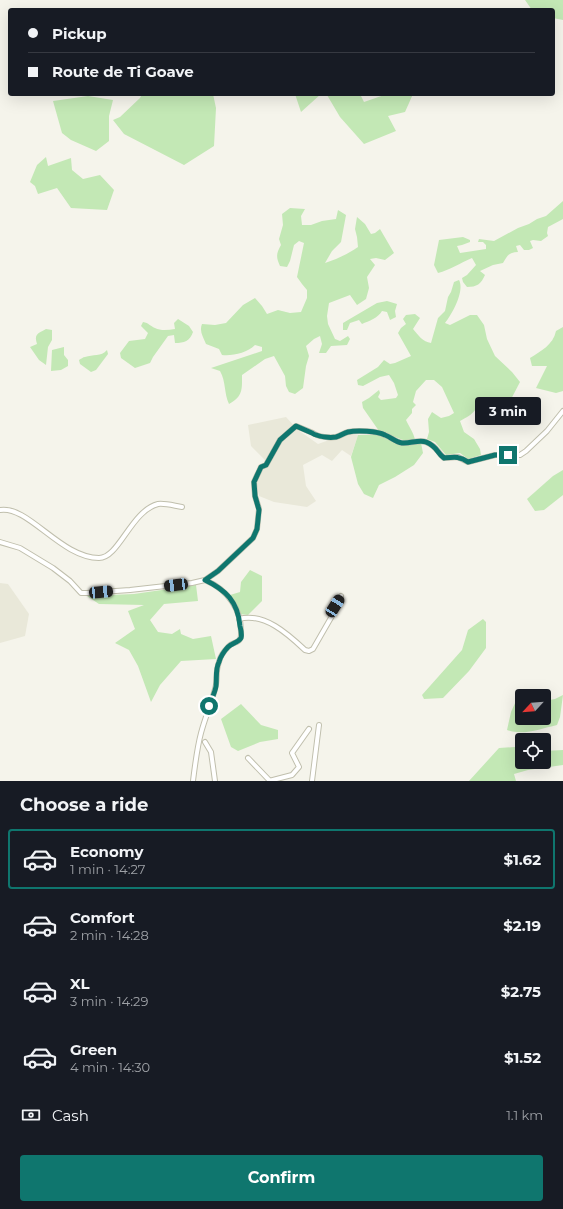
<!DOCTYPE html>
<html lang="en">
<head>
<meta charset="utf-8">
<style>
  body { margin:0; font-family:Montserrat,sans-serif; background:#20242c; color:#f1f3f6; height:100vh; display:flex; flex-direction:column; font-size:15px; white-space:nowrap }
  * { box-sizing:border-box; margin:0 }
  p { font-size:13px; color:#9ea1a6 }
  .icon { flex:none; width:22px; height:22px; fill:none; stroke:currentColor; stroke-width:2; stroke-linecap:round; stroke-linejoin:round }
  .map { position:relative; height:781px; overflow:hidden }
  .sheet { display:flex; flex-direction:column; background:#171b24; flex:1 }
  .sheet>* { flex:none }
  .top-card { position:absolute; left:8px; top:8px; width:547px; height:88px; border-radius:4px; box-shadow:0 4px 16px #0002; display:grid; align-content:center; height:88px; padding:0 20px; background:#171b24 }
  .needle { width:26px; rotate:244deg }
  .buttons { position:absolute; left:515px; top:689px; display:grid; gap:8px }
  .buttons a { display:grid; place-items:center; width:36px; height:36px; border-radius:4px; background:#171b24; box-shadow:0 4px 16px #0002; font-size:20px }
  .end { position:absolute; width:18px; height:18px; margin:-9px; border:5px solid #0f766e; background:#fff; box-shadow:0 0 0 2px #fff }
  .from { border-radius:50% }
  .bubble { position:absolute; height:28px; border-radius:4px; background:#171b24; box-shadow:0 4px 16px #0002; font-size:13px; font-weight:700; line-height:28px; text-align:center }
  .car { position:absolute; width:12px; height:24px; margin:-12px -6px; border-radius:5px; box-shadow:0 0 3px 1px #0007; background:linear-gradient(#222 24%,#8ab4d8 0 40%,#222 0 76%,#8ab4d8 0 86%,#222 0) }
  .top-card b { display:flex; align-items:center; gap:14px; height:38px; font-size:15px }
  .top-card b+b { border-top:1px solid #363941 }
  .top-card i { width:10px; height:10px; background:#f1f3f6 }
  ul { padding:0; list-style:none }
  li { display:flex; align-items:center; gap:12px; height:60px; margin:0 8px 6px; padding:0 12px; border:2px solid transparent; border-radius:4px }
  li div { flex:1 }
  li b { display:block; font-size:15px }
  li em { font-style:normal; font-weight:700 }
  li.active { border-color:#0f766e }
  li>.icon { width:36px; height:36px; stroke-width:1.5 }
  h2 { padding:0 20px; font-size:18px; line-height:48px }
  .pay { display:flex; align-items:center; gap:10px; height:44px; padding:0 20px; font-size:15px }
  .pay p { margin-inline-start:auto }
  .cta { display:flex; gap:8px; margin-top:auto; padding:8px 20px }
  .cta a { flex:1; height:46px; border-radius:4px; background:#0f766e; color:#fff; font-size:16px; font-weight:700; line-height:46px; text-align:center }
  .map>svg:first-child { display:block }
  .residential { fill:#e9e8d9 }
  .green { fill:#c3e8b5 }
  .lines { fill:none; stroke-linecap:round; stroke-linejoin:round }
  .minor-casing { stroke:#c0bfad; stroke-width:6 }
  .minor { stroke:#fff; stroke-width:4 }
  .route { stroke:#0f766e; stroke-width:5 }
</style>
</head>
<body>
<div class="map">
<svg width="563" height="781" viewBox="0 0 563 781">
  <rect width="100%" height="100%" fill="#f5f4eb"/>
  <!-- residential -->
  <g class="residential">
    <path d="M286 417 298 430 318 444 346 434 358 435 351 456 342 450 332 461 322 455 303 465 306 486 316 501 307 507 274 502 259 496 256 482 265 460 251 446 248 425Z"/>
    <path d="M0 583 8 584 29 614 25 636 0 643Z"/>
  </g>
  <!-- green -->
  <g class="green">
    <path d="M525 0H563V20L553 18V10H532Z"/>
    <path d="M142 94H213L216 108 214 146 184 165 124 134 113 120 120 117 140 98Z"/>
    <path d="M295 94H321L301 112Z"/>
    <path d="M328 94H360L364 102 387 94H413L405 112 388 116 396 131 364 144 340 117 327 95Z"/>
    <path d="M88 96 113 100 109 116V141L96 151 71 140 62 133 53 101Z"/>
    <path d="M46 157 48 166 71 158 72 170 83 179 100 175 114 190 107 210 71 208 57 188 38 194 35 186 30 182 37 165Z"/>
    <path d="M563 201V219L548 227 547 233 548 236 541 241 533 240 530 241 533 248 529 250H524L520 245 516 246 518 252C509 252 507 256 503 263L493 265 480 271 485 275C481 284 477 287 467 287L463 282 462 278 467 275 476 265 472 258C460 263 450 270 438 273L434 265 439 240 463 237 470 240V242L462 245 457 246 460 253 486 249V245L483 242H478L479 239 494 241 518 228 529 224 537 219 546 216Z"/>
    <path d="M290 208 305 209 301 216 302 225H311L322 221 336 219 338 210 346 215 341 242 332 251 325 263C337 259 348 254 358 247L357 237 355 229 357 217 365 224 371 234 375 233 380 229 394 253 385 260 376 258 370 259 375 265 367 277 369 288 366 299 357 305 350 295 329 303 327 316 328 324 335 339 340 341 348 336 350 339 347 345 331 346 326 353H319L322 344 320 336 314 339 306 346 309 356 306 366 303 388 295 394 289 392 286 386 285 376 274 356 265 359 242 375C242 390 243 396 229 404 224 394 226 381 220 371L211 368 262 351V347L255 345C247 353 233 356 222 355L219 349 206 344C203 337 199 331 202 324L215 325 226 323 243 305 255 298 262 306 267 314 278 310 290 313 301 312 307 298V290L302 284 297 277 304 243 299 241 294 245 290 261 287 267 280 266C276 257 276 254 281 245L279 239 283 225 282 214Z"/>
    <path d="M459 280C465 291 452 314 445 323L450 325 470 315H477L484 325 487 339 495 356 512 372 520 382 507 407 497 410 490 403 482 399C475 412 473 414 460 421L464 432 474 439 480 449 481 455 468 459 460 453 446 455 435 442 427 439 429 432 428 419 432 412 441 418 449 416 454 413 442 387 434 380H426L416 391 413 402 416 405 412 409V413L406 420C409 427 414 433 415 440H403L379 431 363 408 362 402 369 398 379 390 380 393 378 397 381 400 396 398 398 395 394 383 389 375 380 377 363 386 358 385 357 380 378 367 384 360 390 364 395 363 411 356 398 333 401 328 406 324 403 319 406 315 415 314 420 318 413 329C418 335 423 342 431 343L438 318 445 311 448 297 451 292 454 282Z"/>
    <path d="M387 301 397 304 395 311 396 317 390 320 387 312 382 311C378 318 369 321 362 324L359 320 350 323 347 330H343V323L348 320 377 303Z"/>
    <path d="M178 319 189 326 193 332C190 341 184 343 175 343L174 335 168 336 153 357 150 363 135 368 121 358 120 353 129 341 145 339 148 333 141 326 143 322C149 323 150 326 155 328 161 331 168 330 175 329L174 323Z"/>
    <path d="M563 327V391L556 393 536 388 547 366H532L530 358C541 351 553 345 556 331Z"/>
    <path d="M46 329 52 330V340L48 347 46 365 39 360 30 347 37 344C34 334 37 334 46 329Z"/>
    <path d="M64 347V355L68 360V366L61 370 51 371 52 350Z"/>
    <path d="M107 350 108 354 96 370 91 372 80 364 79 360C81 359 83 357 85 357 93 354 101 357 107 350Z"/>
    <path d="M358 435H381L401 446 421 443 423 453 414 465 395 477 379 485 373 498 364 494 358 484 351 457Z"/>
    <path d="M563 470V495L544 510 535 511 527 499 553 476Z"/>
    <path d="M250 570 262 576V601L248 615 239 614 230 595 240 592 241 582Z"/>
    <path d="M196 585 198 601 164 604 150 620 158 632 172 634 180 629 181 634 193 639 211 636 216 659 181 661 160 685 151 702 138 666 129 650 115 643 135 629 128 611 144 605 99 604 87 596 134 594Z"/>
    <path d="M483 619 486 622V648L469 671 443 698 424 699 422 695 462 650 468 630Z"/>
    <path d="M563 695 560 717 557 725C540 729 523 736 507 730L511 712 516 701 522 703V718H544V701L555 699Z"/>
    <path d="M241 704 261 725 278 730V739L260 742 238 751 231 747 221 719Z"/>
    <path d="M515 747 522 750V762H544V751L563 750V765L528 770 514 774 516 781H469L499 748Z"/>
  </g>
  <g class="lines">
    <defs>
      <g id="minor">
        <path d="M0 510C28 505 61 558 99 558 119 558 131 511 158 504 165 503 175 506 182 507"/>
        <path d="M0 542 20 548 53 568 70 581 81 593H87L130 590 192 583 205 580 218 571 253 538 257 529 259 509 255 496 254 482 261 467 266 465 280 440 296 426 313 433C318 437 330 438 336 437 340 436 344 433 348 432 357 430 377 431 385 435 391 437 395 442 402 443 410 444 419 439 426 442 438 447 436 451 444 458L458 457 468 462 495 455H520L526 451 547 431 563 411"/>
        <path d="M239 619C264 612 288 634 305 650L309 651 313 649 332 616 335 606 341 596"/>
        <path d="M205 742 211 752 215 781"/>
        <path d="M248 758 270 781"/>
        <path d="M193 781C195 765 197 748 201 733 205 718 211 704 215 689 218 680 215 672 219 662 220 657 225 650 229 646 233 642 241 643 241 635 242 609 228 590 205 580"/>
        <path d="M269 781 292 775 299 767 292 753 309 729"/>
        <path d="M312 781 319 725"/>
      </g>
    </defs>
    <!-- minor casing -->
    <use href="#minor" class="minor-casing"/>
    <!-- minor -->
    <use href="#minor" class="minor"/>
  </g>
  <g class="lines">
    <!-- route -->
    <path class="route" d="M209 706C211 700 215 693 216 686 217 678 215 670 219 662 220 657 225 650 228 647 232 643 238 643 241 638 242 635 241 630 240 626 238 602 226 590 205 580L218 571 253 538 257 529 259 510 255 496 254 482 261 467 266 465 280 440 296 426 312 433C318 437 330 438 336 437 340 436 344 433 348 432 357 430 377 431 385 435 391 437 395 442 402 443 410 444 419 439 426 442 438 447 436 452 444 458 454 457 460 456 468 462L495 455H508"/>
  </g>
</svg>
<div class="buttons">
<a><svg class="needle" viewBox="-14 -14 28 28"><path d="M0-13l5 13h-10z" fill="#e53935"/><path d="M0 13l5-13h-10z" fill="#9ea1a6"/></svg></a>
<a><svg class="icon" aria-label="locate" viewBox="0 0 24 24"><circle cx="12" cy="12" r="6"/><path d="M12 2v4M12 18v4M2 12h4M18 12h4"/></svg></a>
</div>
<i class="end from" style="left:209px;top:706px"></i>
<i class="end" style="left:508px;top:455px"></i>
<div class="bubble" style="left:475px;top:397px;width:66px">3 min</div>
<i class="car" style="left:176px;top:585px;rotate:263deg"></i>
<i class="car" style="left:101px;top:592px;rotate:85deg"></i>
<i class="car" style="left:335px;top:606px;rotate:32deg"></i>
<div class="top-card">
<b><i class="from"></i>Pickup</b>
<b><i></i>Route de Ti Goave</b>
</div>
</div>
<section class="sheet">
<h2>Choose a ride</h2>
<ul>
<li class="active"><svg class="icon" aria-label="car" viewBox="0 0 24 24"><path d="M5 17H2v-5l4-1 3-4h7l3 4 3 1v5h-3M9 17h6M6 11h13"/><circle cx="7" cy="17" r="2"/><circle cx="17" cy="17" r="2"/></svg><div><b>Economy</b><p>1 min · 14:27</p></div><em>$1.62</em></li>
<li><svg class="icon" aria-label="car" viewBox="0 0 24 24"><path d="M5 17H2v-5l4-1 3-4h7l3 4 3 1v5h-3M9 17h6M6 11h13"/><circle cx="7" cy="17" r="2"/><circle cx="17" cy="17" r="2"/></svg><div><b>Comfort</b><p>2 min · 14:28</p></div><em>$2.19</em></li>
<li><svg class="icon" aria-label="car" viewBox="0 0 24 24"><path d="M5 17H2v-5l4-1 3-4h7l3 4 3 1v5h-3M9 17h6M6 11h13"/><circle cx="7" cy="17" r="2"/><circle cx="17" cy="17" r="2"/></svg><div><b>XL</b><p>3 min · 14:29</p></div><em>$2.75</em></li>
<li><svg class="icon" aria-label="car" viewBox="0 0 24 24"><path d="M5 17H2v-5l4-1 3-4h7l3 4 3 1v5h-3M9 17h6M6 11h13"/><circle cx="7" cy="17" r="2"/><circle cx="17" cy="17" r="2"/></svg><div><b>Green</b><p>4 min · 14:30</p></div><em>$1.52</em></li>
</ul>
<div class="pay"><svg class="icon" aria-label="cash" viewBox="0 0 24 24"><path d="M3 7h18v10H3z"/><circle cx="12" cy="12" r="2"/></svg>Cash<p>1.1 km</p></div>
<div class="cta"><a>Confirm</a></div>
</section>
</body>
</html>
